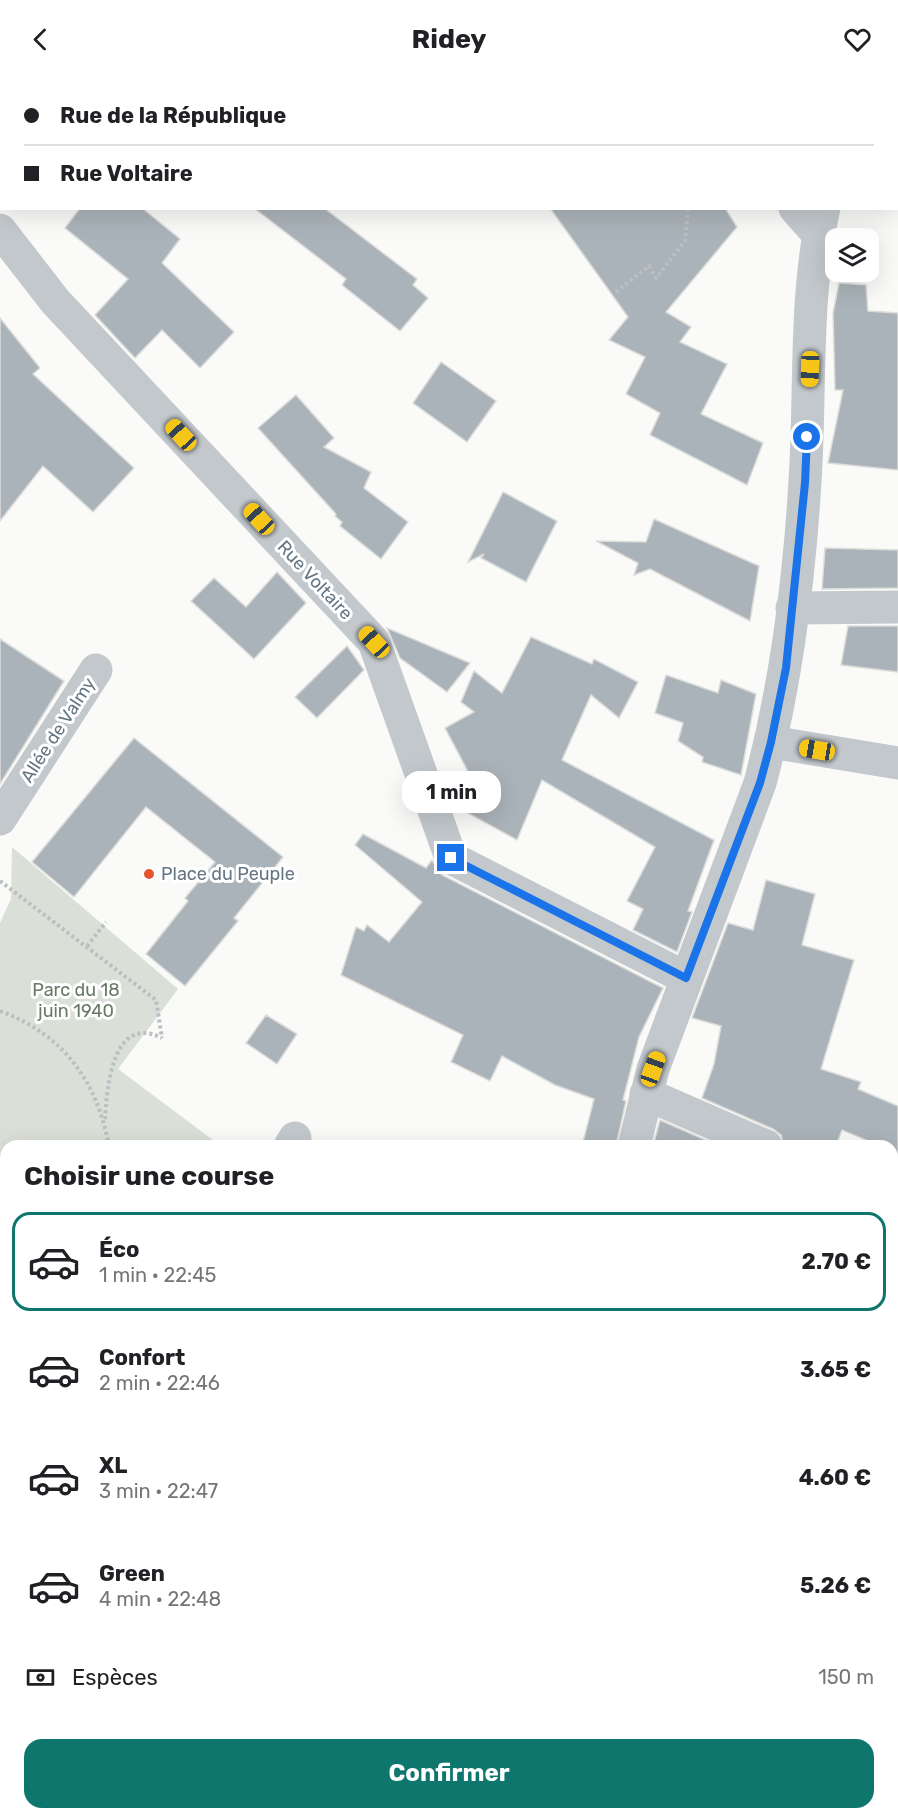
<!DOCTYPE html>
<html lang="fr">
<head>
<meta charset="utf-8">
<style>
  body { margin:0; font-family:Rubik,sans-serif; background:#f6f6f6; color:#202124; height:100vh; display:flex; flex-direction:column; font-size:22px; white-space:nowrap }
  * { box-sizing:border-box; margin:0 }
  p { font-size:20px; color:#757577 }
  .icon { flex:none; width:33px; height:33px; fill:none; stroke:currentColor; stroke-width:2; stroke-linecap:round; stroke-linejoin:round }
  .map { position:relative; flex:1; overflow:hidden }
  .panel { position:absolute; left:0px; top:1062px; width:898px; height:680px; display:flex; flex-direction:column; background:#fff; border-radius:18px 18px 0 0; box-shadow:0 6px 24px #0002 }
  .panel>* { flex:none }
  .hud { position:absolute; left:0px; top:0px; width:898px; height:132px; box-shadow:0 6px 24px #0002; display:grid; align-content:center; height:132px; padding:0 24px; background:#fff }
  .tools { position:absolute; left:825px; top:150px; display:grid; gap:12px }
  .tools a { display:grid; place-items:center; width:54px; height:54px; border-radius:12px; background:#fff; box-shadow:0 6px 24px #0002; font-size:30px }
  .end { position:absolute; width:27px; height:27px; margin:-14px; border:8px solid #1a73e8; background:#fff; box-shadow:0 0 0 3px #fff }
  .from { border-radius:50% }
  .bubble { position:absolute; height:42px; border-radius:18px; background:#fff; box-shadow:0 6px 24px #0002; font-size:20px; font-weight:700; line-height:42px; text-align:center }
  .car { position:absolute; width:18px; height:36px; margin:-18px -9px; border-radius:8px; box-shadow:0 0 4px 2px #0007; background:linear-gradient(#f5c518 24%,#345 0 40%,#f5c518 0 76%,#345 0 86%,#f5c518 0) }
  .hud b { display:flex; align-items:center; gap:21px; height:57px; font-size:22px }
  .hud b+b { border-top:2px solid #e0e0e0 }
  .hud i { width:15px; height:15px; background:#202124 }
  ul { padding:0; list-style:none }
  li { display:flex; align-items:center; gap:18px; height:99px; margin:0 12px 9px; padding:0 12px; border:3px solid transparent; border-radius:18px }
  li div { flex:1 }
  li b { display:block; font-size:22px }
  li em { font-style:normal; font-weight:700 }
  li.on { border-color:#0f766e }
  li>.icon { width:54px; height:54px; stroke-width:1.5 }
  h2 { padding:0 24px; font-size:27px; line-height:72px }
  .pay { display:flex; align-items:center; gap:15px; height:66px; padding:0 24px; font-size:22px }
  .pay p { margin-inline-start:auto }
  .cta { display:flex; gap:12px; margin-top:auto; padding:12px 24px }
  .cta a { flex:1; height:69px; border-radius:18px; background:#0f766e; color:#fff; font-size:24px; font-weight:700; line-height:69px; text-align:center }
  header { display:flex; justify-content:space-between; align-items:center; height:78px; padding:0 24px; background:#fff; font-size:27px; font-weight:700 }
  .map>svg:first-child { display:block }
  .green { fill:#dadfd7 }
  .building { fill:#aab3b9; stroke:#dcdcda; stroke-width:1.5 }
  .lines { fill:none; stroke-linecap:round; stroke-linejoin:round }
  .path { stroke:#bbbfc2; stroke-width:4; stroke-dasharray:3 3; stroke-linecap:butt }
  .minor { stroke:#c3c8cc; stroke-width:33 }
  .route { stroke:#1a73e8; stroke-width:8 }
  .poi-dot { fill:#e4572e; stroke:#fff; stroke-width:2 }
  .labels { text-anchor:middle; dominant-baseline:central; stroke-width:6; stroke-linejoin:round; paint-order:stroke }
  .street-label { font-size:18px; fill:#657683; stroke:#fff }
  .poi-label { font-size:18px; fill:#657683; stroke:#fff; text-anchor:start }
  .park-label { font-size:18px; fill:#687a64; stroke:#fff }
</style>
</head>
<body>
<header><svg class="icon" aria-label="back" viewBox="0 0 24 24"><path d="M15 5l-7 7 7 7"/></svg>Ridey<svg class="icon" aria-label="heart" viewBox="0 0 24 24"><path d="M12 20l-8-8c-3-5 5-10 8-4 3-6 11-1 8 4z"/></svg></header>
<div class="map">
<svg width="898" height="1741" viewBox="0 0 898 1741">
  <rect width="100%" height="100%" fill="#fafaf8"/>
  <!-- green -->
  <path class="green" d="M12 769 178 911 118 991 221 1068H6V1118L0 1113V845L11 821Z"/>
  <!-- building -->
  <g class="building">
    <path d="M80 130H142L180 161 162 185 234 254 200 290 162 252 135 280 95 237 128 201 65 150Z"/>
    <path d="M254 130H324L417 201 413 207 428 220 400 253 342 207 346 201Z"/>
    <path d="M550 130H725L737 149 666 234 691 249 680 264 727 286 701 336 763 365 747 407 650 357 660 335 626 316 645 279 609 262 628 239Z"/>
    <path d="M839 205 866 207 868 233 898 235V392L828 385 843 312H835L833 235Z"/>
    <path d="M0 240 40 290 33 296 134 390 93 434 43 388 0 443Z"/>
    <path d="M441 284 496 323 467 364 413 325Z"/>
    <path d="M296 317 334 360 324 369 371 394 364 410 408 444 381 481 340 448 342 444 335 438 336 436 258 350Z"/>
    <path d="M503 414 557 443 526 504 481 480 484 476 468 484Z"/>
    <path d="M654 441 759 488 750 543 650 491 634 497 638 485 596 463 646 464Z"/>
    <path d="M825 470 898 472V510L822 511Z"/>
    <path d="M277 494 306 525 254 581 191 523 214 500 246 529Z"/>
    <path d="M848 548H898V594L841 587Z"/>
    <path d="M387 550 470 585 447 614 400 580Z"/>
    <path d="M531 559 592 586 594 581 638 604 619 640 591 617 562 682 714 762 688 833 692 834 677 874 633 852 643 831 627 823 655 769 542 702 517 762 462 732 474 705 445 650 474 634 461 624 474 593 502 615Z"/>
    <path d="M0 561 64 603 0 706Z"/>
    <path d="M347 568 364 592 317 640 295 619Z"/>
    <path d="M666 597 718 615 721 602 756 616 741 697 702 684 703 679 678 663 683 645 655 635Z"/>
    <path d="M134 660 283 779 234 840 238 843 185 908 146 876 188 823 185 820 215 784 146 729 74 819 32 784Z"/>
    <path d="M363 756 426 790 432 782 442 797 663 910 639 959 623 1022 626 1023 616 1068H582L594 1021 555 1007 502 978 490 1003 451 984 463 957 341 897 356 849 364 853 367 847 389 864 422 824 355 767Z"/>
    <path d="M766 802 815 816 802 867 854 882 821 991 861 1004 858 1011 898 1028V1076L892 1073V1068H880L842 1052 836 1068H784L781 1057 773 1051 702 1020 714 986 721 948 692 940 728 845 753 852Z"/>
    <path d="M266 937 297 956 277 986 246 965Z"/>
    <path d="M660 1042 719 1068H653Z"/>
  </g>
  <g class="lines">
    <!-- path -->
    <g class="path">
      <path d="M595 0 596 2"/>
      <path d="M616 214 649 188 656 200 685 163 688 130"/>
      <path d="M0 803 156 922 162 960"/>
      <path d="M87 868 106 844"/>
      <path d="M0 933C63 956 97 1003 109 1068"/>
      <path d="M105 1041C107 1011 112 935 162 960"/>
    </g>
    <!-- minor -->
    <g class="minor">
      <path d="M702 0 703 2"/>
      <path d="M51 2 53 0"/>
      <path d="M852 2 853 0"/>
      <path d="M0 48 2 47"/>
      <path d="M795 130 818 156"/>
      <path d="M0 152 55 223 374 564 451 780 686 900"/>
      <path d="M792 530 898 529"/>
      <path d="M771 664 898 685"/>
      <path d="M0 741 96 592"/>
      <path d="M646 1016 766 1068"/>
      <path d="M290 1068 295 1060"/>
      <path d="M634 1068 653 991 760 705C786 607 799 505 805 403 811 313 804 219 824 130"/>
      <path d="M0 1139 6 1144"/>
      <path d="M892 1304 898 1307"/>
      <path d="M0 1332 6 1325"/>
      <path d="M457 1741 459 1736"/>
    </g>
  </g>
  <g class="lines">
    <!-- route -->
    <path class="route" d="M451 780 686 900 760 705 771 664 786 590 805 405 807 359"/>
  </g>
  <!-- markers -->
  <circle class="poi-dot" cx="149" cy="796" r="6"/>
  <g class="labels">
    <!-- street labels -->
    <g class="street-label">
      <text transform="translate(315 502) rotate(47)">Rue Voltaire</text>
      <text transform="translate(58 652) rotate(-57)">Allée de Valmy</text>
    </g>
    <!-- poi labels -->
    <g class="poi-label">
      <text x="161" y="796">Place du Peuple</text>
    </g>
    <!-- park labels -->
    <g class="park-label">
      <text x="76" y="912">Parc du 18<tspan x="76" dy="21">juin 1940</tspan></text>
    </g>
  </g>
</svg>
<div class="tools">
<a><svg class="icon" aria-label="layers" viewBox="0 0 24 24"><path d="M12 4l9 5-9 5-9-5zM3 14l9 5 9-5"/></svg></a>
</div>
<i class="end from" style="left:807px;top:359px"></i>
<i class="end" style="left:451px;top:780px"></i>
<div class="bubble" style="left:402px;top:693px;width:99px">1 min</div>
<i class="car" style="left:810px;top:291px;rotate:182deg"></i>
<i class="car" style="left:181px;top:357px;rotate:317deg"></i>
<i class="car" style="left:259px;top:441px;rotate:317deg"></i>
<i class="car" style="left:374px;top:564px;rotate:317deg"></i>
<i class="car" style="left:817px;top:672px;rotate:279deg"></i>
<i class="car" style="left:653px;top:991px;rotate:20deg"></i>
<div class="hud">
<b><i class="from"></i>Rue de la République</b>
<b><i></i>Rue Voltaire</b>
</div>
<section class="panel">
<h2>Choisir une course</h2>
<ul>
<li class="on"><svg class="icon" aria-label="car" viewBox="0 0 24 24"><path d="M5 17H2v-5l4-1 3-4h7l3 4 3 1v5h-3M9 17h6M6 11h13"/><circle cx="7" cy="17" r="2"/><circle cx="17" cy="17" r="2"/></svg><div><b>Éco</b><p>1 min · 22:45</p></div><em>2.70 €</em></li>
<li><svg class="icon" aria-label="car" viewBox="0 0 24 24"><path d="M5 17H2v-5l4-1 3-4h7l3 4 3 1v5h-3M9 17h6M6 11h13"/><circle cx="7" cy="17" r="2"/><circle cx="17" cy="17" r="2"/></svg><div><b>Confort</b><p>2 min · 22:46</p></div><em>3.65 €</em></li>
<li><svg class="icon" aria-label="car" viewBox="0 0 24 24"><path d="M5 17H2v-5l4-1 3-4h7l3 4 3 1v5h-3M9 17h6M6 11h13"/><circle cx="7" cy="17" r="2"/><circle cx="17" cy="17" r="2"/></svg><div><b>XL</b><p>3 min · 22:47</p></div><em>4.60 €</em></li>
<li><svg class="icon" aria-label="car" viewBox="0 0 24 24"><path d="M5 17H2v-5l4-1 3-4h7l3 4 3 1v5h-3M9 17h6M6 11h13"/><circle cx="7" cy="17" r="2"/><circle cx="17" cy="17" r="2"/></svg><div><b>Green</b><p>4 min · 22:48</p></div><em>5.26 €</em></li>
</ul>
<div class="pay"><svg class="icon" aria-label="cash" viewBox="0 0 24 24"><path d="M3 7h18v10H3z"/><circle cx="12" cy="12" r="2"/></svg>Espèces<p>150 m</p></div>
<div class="cta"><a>Confirmer</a></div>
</section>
</div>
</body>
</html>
